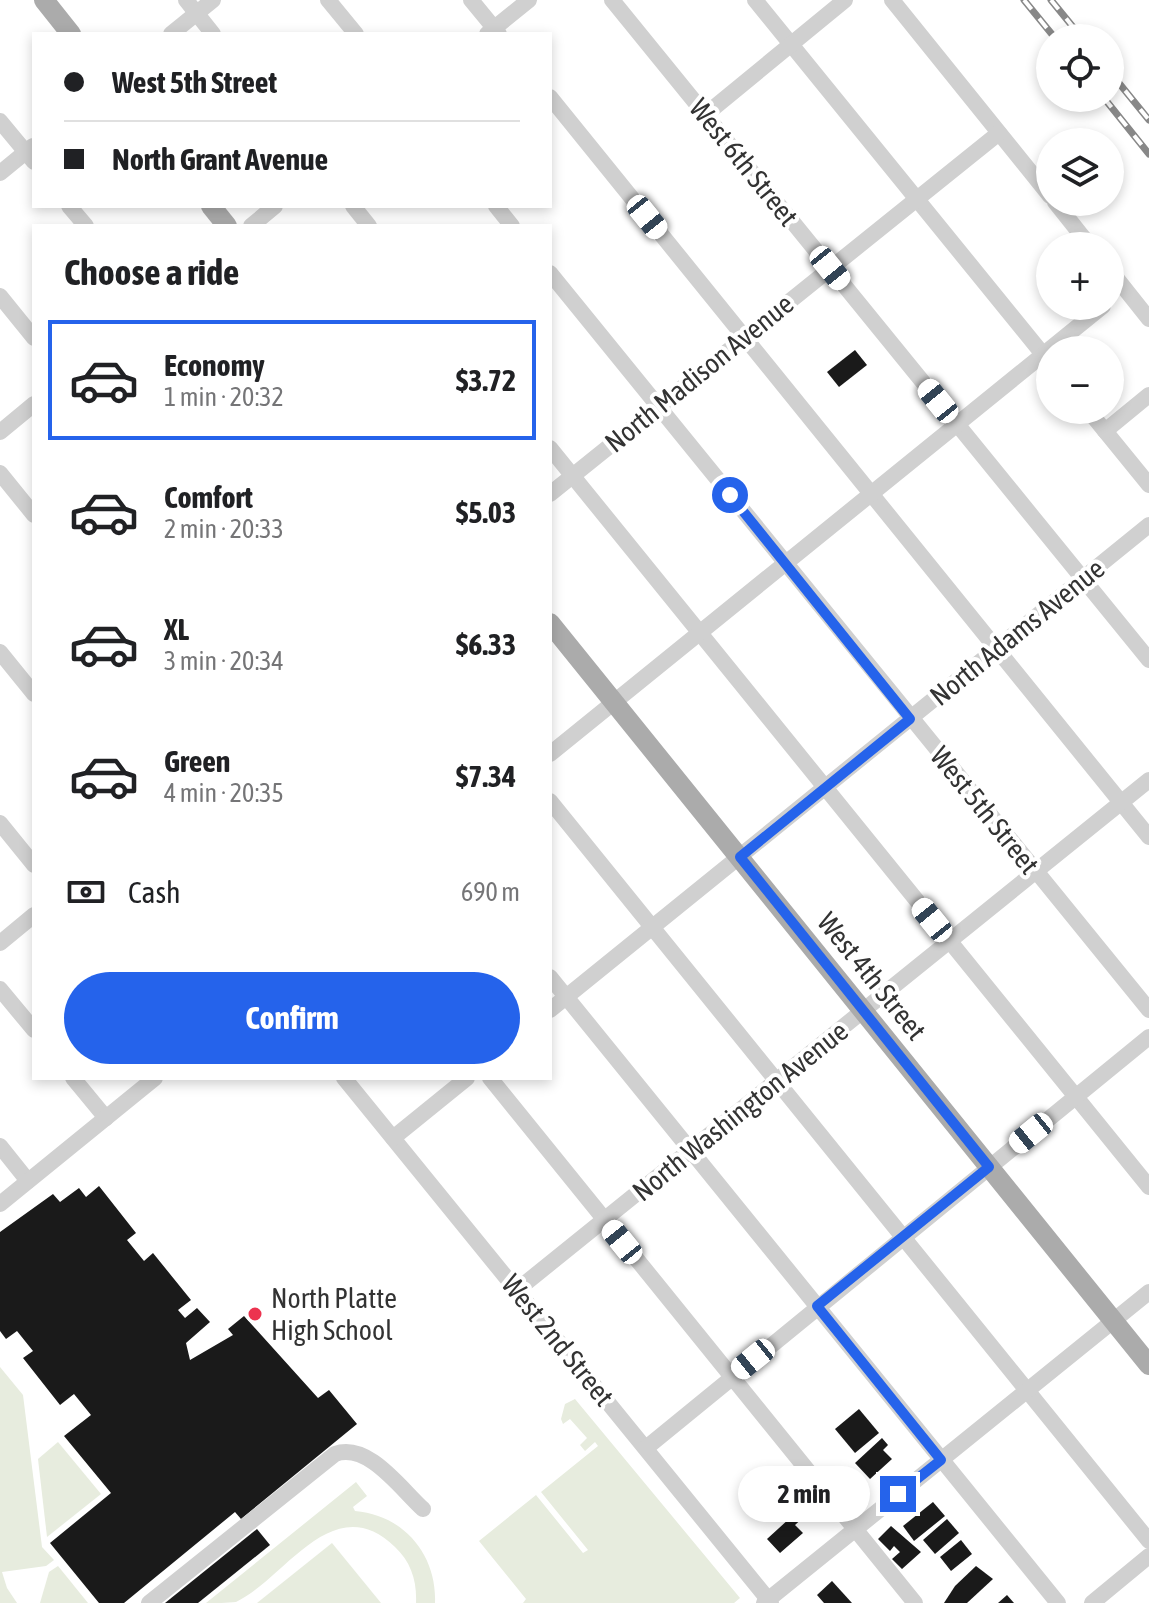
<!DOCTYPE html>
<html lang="en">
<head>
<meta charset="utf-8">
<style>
  body { margin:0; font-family:"Asap Condensed",sans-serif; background:#f6f6f6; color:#202124; height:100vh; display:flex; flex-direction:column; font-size:30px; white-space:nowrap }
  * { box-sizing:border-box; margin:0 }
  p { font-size:26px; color:#757577 }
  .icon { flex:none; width:44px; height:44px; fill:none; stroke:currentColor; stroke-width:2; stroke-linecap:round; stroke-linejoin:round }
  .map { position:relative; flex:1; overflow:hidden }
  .side { position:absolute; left:32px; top:224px; width:520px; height:856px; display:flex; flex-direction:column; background:#fff; border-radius:0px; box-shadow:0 4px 12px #0003 }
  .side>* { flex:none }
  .top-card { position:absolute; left:32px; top:32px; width:520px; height:176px; border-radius:0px; box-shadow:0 4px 12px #0003; display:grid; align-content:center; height:176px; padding:0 32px; background:#fff }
  .controls { position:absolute; left:1036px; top:24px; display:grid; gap:16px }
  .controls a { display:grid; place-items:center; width:88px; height:88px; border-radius:50%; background:#fff; box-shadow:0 4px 12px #0003; font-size:40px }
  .end { position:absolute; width:36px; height:36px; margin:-18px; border:10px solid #2563eb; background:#fff; box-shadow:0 0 0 4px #fff }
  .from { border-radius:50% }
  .bubble { position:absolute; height:56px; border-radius:28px; background:#fff; box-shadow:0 4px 12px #0003; font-size:26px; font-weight:700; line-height:56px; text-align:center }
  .car { position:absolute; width:24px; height:48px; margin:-24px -12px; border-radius:10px; box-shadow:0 0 6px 2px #0007; background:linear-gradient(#fff 24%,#345 0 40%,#fff 0 76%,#345 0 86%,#fff 0) }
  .top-card b { display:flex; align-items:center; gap:28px; height:76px; font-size:30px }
  .top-card b+b { border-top:2px solid #e0e0e0 }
  .top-card i { width:20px; height:20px; background:#202124 }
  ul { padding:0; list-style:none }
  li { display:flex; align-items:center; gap:24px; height:120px; margin:0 16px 12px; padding:0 16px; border:4px solid transparent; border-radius:0px }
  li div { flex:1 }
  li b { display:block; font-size:30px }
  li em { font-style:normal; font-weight:700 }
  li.active { border-color:#2563eb }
  li>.icon { width:72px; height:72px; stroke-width:1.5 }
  h2 { padding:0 32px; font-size:36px; line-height:96px }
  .pay { display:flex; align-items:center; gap:20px; height:88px; padding:0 32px; font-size:30px }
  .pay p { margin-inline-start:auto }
  .action { display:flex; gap:16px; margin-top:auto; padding:16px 32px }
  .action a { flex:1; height:92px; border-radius:48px; background:#2563eb; color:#fff; font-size:32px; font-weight:700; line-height:92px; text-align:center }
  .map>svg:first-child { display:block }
  .green { fill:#e7ecde }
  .building { fill:#1a1a1a }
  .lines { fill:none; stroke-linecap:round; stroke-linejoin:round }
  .minor { stroke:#d0d0d0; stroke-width:16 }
  .major { stroke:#ababab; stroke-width:20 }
  .rail-casing { stroke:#888; stroke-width:7 }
  .rail { stroke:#fff; stroke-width:4; stroke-dasharray:12; stroke-linecap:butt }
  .route { stroke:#2563eb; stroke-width:10 }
  .poi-dot { fill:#ec334f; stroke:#fff; stroke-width:3 }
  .labels { text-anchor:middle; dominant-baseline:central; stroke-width:8; stroke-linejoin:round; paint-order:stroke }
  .street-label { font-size:28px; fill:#333; stroke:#fff }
  .poi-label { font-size:28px; fill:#333; stroke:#fff; text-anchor:start }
</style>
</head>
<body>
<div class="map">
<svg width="1149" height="1603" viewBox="0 0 1149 1603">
  <rect width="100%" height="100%" fill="#fff"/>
  <!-- green -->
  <g class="green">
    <path d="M0 1367 23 1395 42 1547 54 1560 46 1566 2 1572 7 1588 17 1603H0Z"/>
    <path d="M575 1399 740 1598 734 1603H523L526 1599 479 1541 536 1495 583 1553 588 1550 541 1492 598 1446 595 1442 585 1451 580 1445 587 1438 570 1419 563 1424 561 1419 565 1404Z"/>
    <path d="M58 1442 101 1494 47 1537 38 1459Z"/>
    <path d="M356 1482 367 1496 353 1507 355 1511C404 1515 437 1555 435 1603H416C417 1581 411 1562 395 1547 333 1487 285 1579 236 1602 229 1603 214 1603 206 1603Z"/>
    <path d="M332 1543 381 1603H257Z"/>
    <path d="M58 1566 88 1603H40L49 1572Z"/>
  </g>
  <!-- building -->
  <g class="building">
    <path d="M855 350 867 365 839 387 827 372Z"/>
    <path d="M99 1186 136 1233 127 1240 144 1261 153 1253 191 1300 178 1310 185 1318 197 1308 210 1322 186 1343 190 1360 233 1335 228 1329 244 1316 318 1398 329 1390 357 1424 241 1519 235 1512 124 1603H99L50 1543 111 1493 64 1436 91 1415 74 1394 60 1405 23 1358 33 1351 17 1331 6 1339 0 1331V1232L53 1194 60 1202 79 1188 86 1197Z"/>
    <path d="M859 1409 879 1433 855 1453 835 1429Z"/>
    <path d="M882 1438 888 1445 883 1450 892 1459 870 1479 855 1463Z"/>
    <path d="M933 1502 945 1516 914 1541 903 1526Z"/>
    <path d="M795 1504 806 1515 795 1525 803 1533 780 1553 767 1539 790 1518 785 1513Z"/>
    <path d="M947 1519 959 1533 935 1554 923 1540Z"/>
    <path d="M891 1526 921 1552 902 1569 892 1559 900 1552 894 1546 890 1551 878 1539Z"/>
    <path d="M257 1529 270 1545 198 1603H165Z"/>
    <path d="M961 1540 972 1554 951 1571 940 1557Z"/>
    <path d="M976 1566 993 1579 967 1603H944L955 1586Z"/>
    <path d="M832 1581 852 1603H824L817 1595Z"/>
    <path d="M1007 1595 1014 1603H998Z"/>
  </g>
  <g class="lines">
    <!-- minor -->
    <g class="minor">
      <path d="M186 0 213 34"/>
      <path d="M328 0 356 34"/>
      <path d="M471 0 499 34"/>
      <path d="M612 0 1149 660"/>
      <path d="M755 0 1050 363"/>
      <path d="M892 0 1050 196"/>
      <path d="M171 34 213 0"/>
      <path d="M487 34 529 0"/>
      <path d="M550 97 1149 837"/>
      <path d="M705 115 845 0"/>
      <path d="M0 121 34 162"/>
      <path d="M0 173 33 146"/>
      <path d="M1055 202 1090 246"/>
      <path d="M69 206 86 226"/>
      <path d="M353 206 369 226"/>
      <path d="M496 206 512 226"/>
      <path d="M251 226 275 206"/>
      <path d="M1110 270 1149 319"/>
      <path d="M550 273 1149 1010"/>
      <path d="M0 296 34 338"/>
      <path d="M1088 410 1149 485"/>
      <path d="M1105 431 1149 395"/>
      <path d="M0 432 34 404"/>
      <path d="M550 448 1149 1187"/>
      <path d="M0 473 34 515"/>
      <path d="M550 494 999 133"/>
      <path d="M0 652 34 694"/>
      <path d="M550 754 1103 306"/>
      <path d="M550 801 1149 1541"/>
      <path d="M0 823 34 865"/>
      <path d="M0 943 34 915"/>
      <path d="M550 977 1058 1603"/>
      <path d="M0 989 34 1030"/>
      <path d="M550 1010 1149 525"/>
      <path d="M73 1078 106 1118"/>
      <path d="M344 1078 771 1603"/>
      <path d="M490 1078 915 1603"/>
      <path d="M393 1138 467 1078"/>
      <path d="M0 1146 28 1181"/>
      <path d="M0 1204 155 1078"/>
      <path d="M517 1290 1149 780"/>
      <path d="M646 1448 1149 1037"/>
      <path d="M149 1603 335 1454C368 1442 400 1488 423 1509"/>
      <path d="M764 1603 1149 1292"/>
      <path d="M1092 1603 1149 1556"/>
    </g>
    <!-- major -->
    <g class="major">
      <path d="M44 0 71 34"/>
      <path d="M211 206 227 226"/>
      <path d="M550 623 1149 1365"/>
    </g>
    <defs>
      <g id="rail">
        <path d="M1024 0 1055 38"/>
        <path d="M1051 0 1082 38"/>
        <path d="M1110 72 1149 120"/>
        <path d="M1104 98 1149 154"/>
      </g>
    </defs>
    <!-- rail casing -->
    <use href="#rail" class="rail-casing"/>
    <!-- rail -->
    <use href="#rail" class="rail"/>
  </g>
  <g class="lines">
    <!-- route -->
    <path class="route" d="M730 495 910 719 740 857 989 1167 817 1306 941 1460 898 1494"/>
  </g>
  <!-- markers -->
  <circle class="poi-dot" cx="255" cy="1314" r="8"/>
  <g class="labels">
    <!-- street labels -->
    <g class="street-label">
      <text transform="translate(744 162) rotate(51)">West 6th Street</text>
      <text transform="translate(699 373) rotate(-39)">North Madison Avenue</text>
      <text transform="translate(1017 632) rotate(-39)">North Adams Avenue</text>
      <text transform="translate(985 810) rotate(51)">West 5th Street</text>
      <text transform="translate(872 976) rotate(51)">West 4th Street</text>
      <text transform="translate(740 1111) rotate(-39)">North Washington Avenue</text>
      <text transform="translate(558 1340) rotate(51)">West 2nd Street</text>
    </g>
    <!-- poi labels -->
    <g class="poi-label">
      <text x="271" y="1298">North Platte<tspan x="271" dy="32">High School</tspan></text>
    </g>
  </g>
</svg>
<div class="controls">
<a><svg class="icon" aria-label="locate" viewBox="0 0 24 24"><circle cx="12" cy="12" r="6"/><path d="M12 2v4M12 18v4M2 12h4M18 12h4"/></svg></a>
<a><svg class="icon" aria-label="layers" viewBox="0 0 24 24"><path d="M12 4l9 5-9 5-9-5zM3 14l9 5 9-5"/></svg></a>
<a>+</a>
<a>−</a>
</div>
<i class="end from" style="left:730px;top:495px"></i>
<i class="end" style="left:898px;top:1494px"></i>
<div class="bubble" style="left:738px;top:1466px;width:132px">2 min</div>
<i class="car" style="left:647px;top:217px;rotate:141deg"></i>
<i class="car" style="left:830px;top:268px;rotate:141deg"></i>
<i class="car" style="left:938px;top:401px;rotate:321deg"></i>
<i class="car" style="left:932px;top:920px;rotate:321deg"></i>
<i class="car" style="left:1031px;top:1133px;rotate:231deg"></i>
<i class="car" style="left:622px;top:1242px;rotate:321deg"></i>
<i class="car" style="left:753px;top:1359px;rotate:231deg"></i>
<div class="top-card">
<b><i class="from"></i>West 5th Street</b>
<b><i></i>North Grant Avenue</b>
</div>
<section class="side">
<h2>Choose a ride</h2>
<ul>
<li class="active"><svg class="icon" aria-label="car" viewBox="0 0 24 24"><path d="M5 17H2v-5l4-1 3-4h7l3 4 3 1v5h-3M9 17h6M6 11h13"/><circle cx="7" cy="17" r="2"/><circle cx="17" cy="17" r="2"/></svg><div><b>Economy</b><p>1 min · 20:32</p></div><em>$3.72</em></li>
<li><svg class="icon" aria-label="car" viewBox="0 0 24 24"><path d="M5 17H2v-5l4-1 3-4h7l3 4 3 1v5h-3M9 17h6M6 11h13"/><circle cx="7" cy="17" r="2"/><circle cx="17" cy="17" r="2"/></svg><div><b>Comfort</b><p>2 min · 20:33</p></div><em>$5.03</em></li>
<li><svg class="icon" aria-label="car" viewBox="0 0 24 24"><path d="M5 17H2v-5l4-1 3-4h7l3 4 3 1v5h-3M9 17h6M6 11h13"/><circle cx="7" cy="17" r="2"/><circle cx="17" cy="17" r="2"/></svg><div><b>XL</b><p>3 min · 20:34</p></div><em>$6.33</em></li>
<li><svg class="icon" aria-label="car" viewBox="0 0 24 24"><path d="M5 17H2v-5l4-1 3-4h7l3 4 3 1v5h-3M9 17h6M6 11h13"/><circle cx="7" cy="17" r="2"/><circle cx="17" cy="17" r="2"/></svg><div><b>Green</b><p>4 min · 20:35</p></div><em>$7.34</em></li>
</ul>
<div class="pay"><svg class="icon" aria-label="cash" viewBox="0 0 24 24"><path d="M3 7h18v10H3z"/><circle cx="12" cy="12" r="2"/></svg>Cash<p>690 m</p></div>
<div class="action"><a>Confirm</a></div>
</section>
</div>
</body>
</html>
